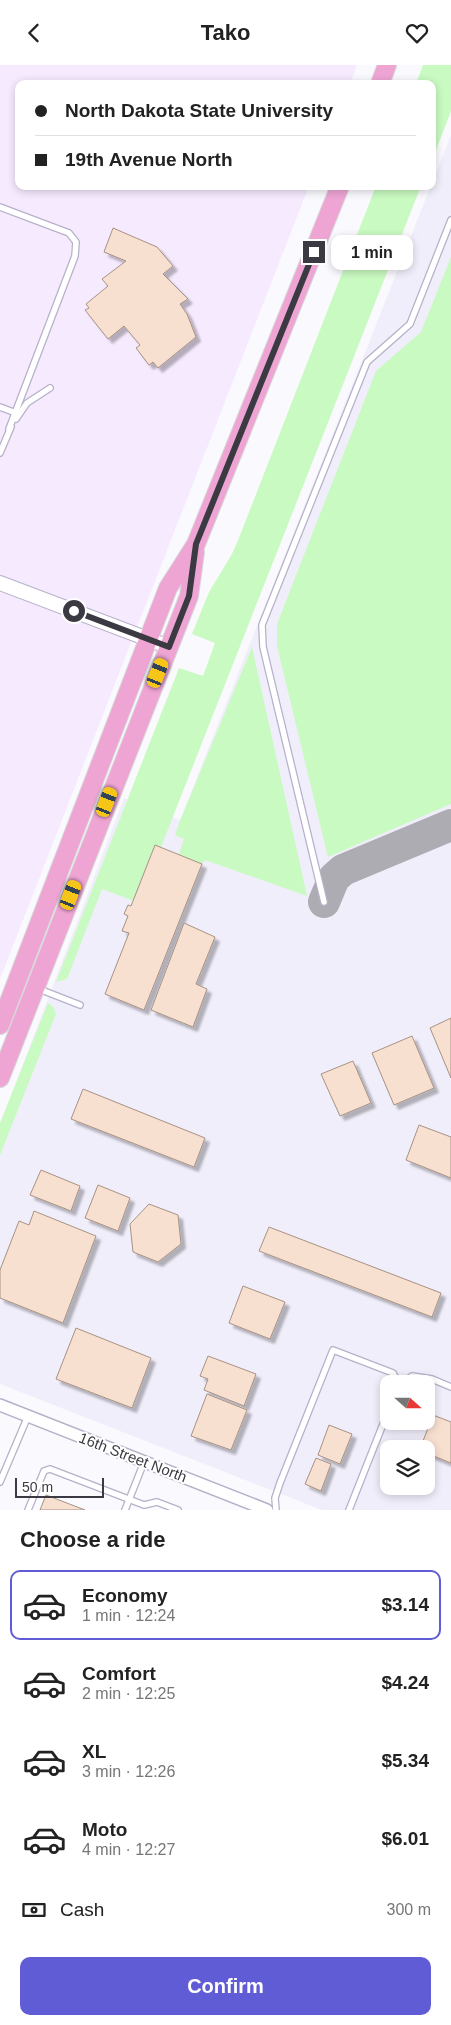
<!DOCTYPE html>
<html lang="en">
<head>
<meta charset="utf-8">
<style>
  body { margin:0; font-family:Helvetica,sans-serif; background:#f6f6f6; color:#222; height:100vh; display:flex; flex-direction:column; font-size:19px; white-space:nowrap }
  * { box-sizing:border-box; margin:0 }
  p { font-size:16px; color:#767676 }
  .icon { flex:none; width:28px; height:28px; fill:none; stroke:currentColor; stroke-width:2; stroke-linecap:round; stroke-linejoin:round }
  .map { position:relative; height:1445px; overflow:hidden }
  .panel { display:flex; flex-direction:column; background:#fff; flex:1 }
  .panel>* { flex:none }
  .hud { position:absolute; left:15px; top:15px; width:421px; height:110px; border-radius:10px; box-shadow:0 2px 8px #0003; display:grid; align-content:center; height:110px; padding:0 20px; background:#fff }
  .needle { width:32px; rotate:111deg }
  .tools { position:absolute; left:380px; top:1310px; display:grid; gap:10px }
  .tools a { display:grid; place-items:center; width:55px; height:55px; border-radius:10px; background:#fff; box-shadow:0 2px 8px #0003; font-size:25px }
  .scale { position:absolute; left:15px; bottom:12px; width:89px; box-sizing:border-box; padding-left:5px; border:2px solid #3b3942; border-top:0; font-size:14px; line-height:18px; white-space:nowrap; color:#3b3942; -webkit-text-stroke:4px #fff; paint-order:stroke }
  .end { position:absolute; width:22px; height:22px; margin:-11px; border:6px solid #3b3942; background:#fff; box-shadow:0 0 0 2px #fff }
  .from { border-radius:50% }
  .bubble { position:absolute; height:35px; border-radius:10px; background:#fff; box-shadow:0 2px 8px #0003; font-size:16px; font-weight:700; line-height:35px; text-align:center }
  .car { position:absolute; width:15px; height:30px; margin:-15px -8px; border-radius:6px; box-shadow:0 0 4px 1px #0007; background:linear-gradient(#f5c518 24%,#345 0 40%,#f5c518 0 76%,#345 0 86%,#f5c518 0) }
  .hud b { display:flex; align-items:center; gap:18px; height:48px; font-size:19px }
  .hud b+b { border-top:1px solid #e0e0e0 }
  .hud i { width:12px; height:12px; background:#222 }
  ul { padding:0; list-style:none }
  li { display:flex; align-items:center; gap:15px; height:70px; margin:0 10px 8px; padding:0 10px; border:2px solid transparent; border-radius:10px }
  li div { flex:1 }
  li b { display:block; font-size:19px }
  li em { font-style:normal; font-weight:700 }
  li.active { border-color:#605cd5 }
  li>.icon { width:45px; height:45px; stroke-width:1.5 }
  h2 { padding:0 20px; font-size:22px; line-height:60px }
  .pay { display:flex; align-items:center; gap:12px; height:55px; padding:0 20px; font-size:19px }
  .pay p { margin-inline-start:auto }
  .button { display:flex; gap:10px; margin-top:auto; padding:10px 20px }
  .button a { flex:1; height:58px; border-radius:10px; background:#605cd5; color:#fff; font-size:20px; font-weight:700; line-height:58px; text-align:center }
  header { display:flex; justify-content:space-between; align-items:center; height:65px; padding:0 20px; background:#fff; font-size:22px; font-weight:700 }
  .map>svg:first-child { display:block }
  .built { fill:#f1eefb; fill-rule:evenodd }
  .education { fill:#f6eaff }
  .green { fill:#c9fac1 }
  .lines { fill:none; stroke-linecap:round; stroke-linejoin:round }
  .taxiway { stroke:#aeacb3; stroke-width:32 }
  .building { fill:#f8e0d1; stroke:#a79183; filter:url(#shadow) }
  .service-casing { stroke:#b6b1c8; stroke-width:8 }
  .minor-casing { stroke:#b6b1c8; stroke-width:14 }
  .tertiary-casing { stroke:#b6b1c8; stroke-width:16 }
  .primary-casing { stroke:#d8d7d9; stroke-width:20 }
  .service { stroke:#fff; stroke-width:5.5 }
  .minor { stroke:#fff; stroke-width:11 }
  .tertiary { stroke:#fff; stroke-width:14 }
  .primary { stroke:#efa5d4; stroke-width:18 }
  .route { stroke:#3b3942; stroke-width:6 }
  .labels { text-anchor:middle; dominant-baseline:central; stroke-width:4; stroke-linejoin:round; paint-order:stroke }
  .street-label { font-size:15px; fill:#3b3942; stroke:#fff }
</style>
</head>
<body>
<header><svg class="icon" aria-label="back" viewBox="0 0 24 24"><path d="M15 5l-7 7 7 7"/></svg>Tako<svg class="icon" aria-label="heart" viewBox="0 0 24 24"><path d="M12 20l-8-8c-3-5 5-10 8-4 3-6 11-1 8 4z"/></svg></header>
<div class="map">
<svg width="451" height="1445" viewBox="0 0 451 1445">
  <defs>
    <filter id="shadow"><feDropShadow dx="4.5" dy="4.5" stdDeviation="1" flood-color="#0004"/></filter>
  </defs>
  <rect width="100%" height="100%" fill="#faf9fe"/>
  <!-- built -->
  <path class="built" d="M451 70V1445H322L0 1319V1060L124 733 180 755ZM389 1319H426V1356H389ZM389 1384H426V1421H389Z"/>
  <!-- education -->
  <path class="education" d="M0 0H357L350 19H19V121H309L0 914Z"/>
  <!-- green -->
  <g class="green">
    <path d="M423 0H451V46L433 93 432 19H416Z"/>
    <path d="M376 121H421L139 838 102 824 67 914 56 917 179 603 203 611 215 578 192 569 209 527 232 489 239 473Z"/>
    <path d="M451 192V739L328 792 277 581V559L376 306 421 267Z"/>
    <path d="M252 582 307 831 205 795 202 799 179 789 184 774 175 770 180 756Z"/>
    <path d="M48 938 54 943 56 949 0 1090V1058Z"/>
  </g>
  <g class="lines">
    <!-- taxiway -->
    <path class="taxiway" d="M324 837 334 813 343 805 451 760"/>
  </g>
  <!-- building -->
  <g class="building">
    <path d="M113 163 157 182 173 201 163 209 188 234 180 239 187 249 196 272 158 303 153 297 149 300 136 283 140 280 124 261 108 274 85 245 89 243 86 239 108 221 102 214 126 196 104 187Z"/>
    <path d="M155 780 202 799 144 945 105 929 129 868 122 866 128 851 124 849 128 840 131 841Z"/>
    <path d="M184 858 215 872 196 919 207 924 193 962 151 945Z"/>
    <path d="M451 953V1013L430 963Z"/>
    <path d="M412 971 434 1023 394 1040 372 988Z"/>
    <path d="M353 996 371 1038 340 1051 321 1009Z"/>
    <path d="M83 1024 205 1073 194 1102 71 1054Z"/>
    <path d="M419 1060 451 1072V1113L406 1095Z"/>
    <path d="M41 1105 80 1121 71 1146 30 1130Z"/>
    <path d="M98 1120 130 1133 118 1166 85 1153Z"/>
    <path d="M149 1139 178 1150 181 1179 158 1197 133 1187 130 1159Z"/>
    <path d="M34 1146 96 1171 63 1258 0 1233V1205L19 1156 29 1160Z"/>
    <path d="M269 1162 441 1228 432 1252 259 1186Z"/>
    <path d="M243 1221 285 1237 270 1274 229 1258Z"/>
    <path d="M76 1263 151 1293 132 1343 56 1314Z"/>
    <path d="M208 1291 256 1309 244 1341 204 1325 208 1314 200 1311Z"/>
    <path d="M207 1329 247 1345 231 1385 191 1371Z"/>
    <path d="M433 1350 451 1357V1398L426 1388V1384H420Z"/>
    <path d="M329 1360 352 1369 340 1399 318 1390Z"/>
    <path d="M316 1393 331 1399 321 1426 305 1419Z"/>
    <path d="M46 1430 85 1445H40Z"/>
  </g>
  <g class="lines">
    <defs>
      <g id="service">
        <path d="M0 142 69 168 76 177 75 191 9 364"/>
        <path d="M0 342 16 348"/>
        <path d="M16 354 27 338 50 323"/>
        <path d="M0 388 11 362"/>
        <path d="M324 837 263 582 262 560 367 297 410 259 451 155"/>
        <path d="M39 924 80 940"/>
        <path d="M401 1319 412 1311 432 1314 451 1322"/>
        <path d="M0 1417 28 1351"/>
        <path d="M28 1445 44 1406 50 1404 144 1440 157 1437 178 1445"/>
        <path d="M125 1445 144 1397"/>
        <path d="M276 1445 275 1433 280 1418 333 1285 393 1308 399 1319"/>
        <path d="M349 1445 389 1344"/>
      </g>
      <path id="minor" d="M0 1340 267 1445"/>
      <path id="tertiary" d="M0 518 169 582"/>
      <g id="primary">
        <path d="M380 19 387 0"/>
        <path d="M0 960 168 523 196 479 340 121"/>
        <path d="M0 1013 189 531 195 487"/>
      </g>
    </defs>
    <!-- service casing -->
    <use href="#service" class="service-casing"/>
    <!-- minor casing -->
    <use href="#minor" class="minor-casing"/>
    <!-- tertiary casing -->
    <use href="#tertiary" class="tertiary-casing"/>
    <!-- primary casing -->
    <use href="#primary" class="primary-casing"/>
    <!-- service -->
    <use href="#service" class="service"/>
    <!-- minor -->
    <use href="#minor" class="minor"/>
    <!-- tertiary -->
    <use href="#tertiary" class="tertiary"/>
    <!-- primary -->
    <use href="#primary" class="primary"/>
  </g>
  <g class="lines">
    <!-- route -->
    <path class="route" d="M74 546 169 582 189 531 196 479 314 187"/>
  </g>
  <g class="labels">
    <!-- street labels -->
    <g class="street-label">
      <text transform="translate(133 1392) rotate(21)">16th Street North</text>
    </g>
  </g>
</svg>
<div class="tools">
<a><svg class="needle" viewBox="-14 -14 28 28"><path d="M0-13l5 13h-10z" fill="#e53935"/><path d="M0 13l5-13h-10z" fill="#767676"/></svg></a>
<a><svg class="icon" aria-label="layers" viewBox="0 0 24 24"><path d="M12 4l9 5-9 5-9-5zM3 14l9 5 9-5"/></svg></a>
</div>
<div class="scale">50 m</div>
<i class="end from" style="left:74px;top:546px"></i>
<i class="end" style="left:314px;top:187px"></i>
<div class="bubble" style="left:331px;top:170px;width:82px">1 min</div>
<i class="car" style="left:158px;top:608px;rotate:22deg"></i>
<i class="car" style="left:107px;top:737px;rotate:21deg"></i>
<i class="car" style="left:71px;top:830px;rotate:21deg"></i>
<div class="hud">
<b><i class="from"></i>North Dakota State University</b>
<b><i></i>19th Avenue North</b>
</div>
</div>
<section class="panel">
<h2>Choose a ride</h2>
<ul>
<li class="active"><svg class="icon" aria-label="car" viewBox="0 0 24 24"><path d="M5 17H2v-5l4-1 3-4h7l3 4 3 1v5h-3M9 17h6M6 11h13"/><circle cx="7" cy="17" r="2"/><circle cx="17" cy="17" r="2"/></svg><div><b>Economy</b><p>1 min · 12:24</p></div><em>$3.14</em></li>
<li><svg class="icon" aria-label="car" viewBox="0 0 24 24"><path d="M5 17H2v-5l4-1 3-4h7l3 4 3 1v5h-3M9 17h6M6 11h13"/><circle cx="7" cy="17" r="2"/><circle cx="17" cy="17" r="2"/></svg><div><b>Comfort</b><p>2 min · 12:25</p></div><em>$4.24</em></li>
<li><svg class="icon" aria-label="car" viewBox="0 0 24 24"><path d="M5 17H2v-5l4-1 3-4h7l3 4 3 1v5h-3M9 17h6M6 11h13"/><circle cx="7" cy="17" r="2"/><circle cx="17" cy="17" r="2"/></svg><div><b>XL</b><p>3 min · 12:26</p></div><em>$5.34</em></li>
<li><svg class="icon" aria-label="car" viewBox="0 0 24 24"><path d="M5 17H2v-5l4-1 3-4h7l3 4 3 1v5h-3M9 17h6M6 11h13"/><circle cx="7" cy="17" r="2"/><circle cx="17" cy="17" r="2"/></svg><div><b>Moto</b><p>4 min · 12:27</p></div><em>$6.01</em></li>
</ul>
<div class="pay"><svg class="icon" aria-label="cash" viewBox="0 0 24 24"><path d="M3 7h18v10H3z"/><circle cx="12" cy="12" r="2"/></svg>Cash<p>300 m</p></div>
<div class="button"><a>Confirm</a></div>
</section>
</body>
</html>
